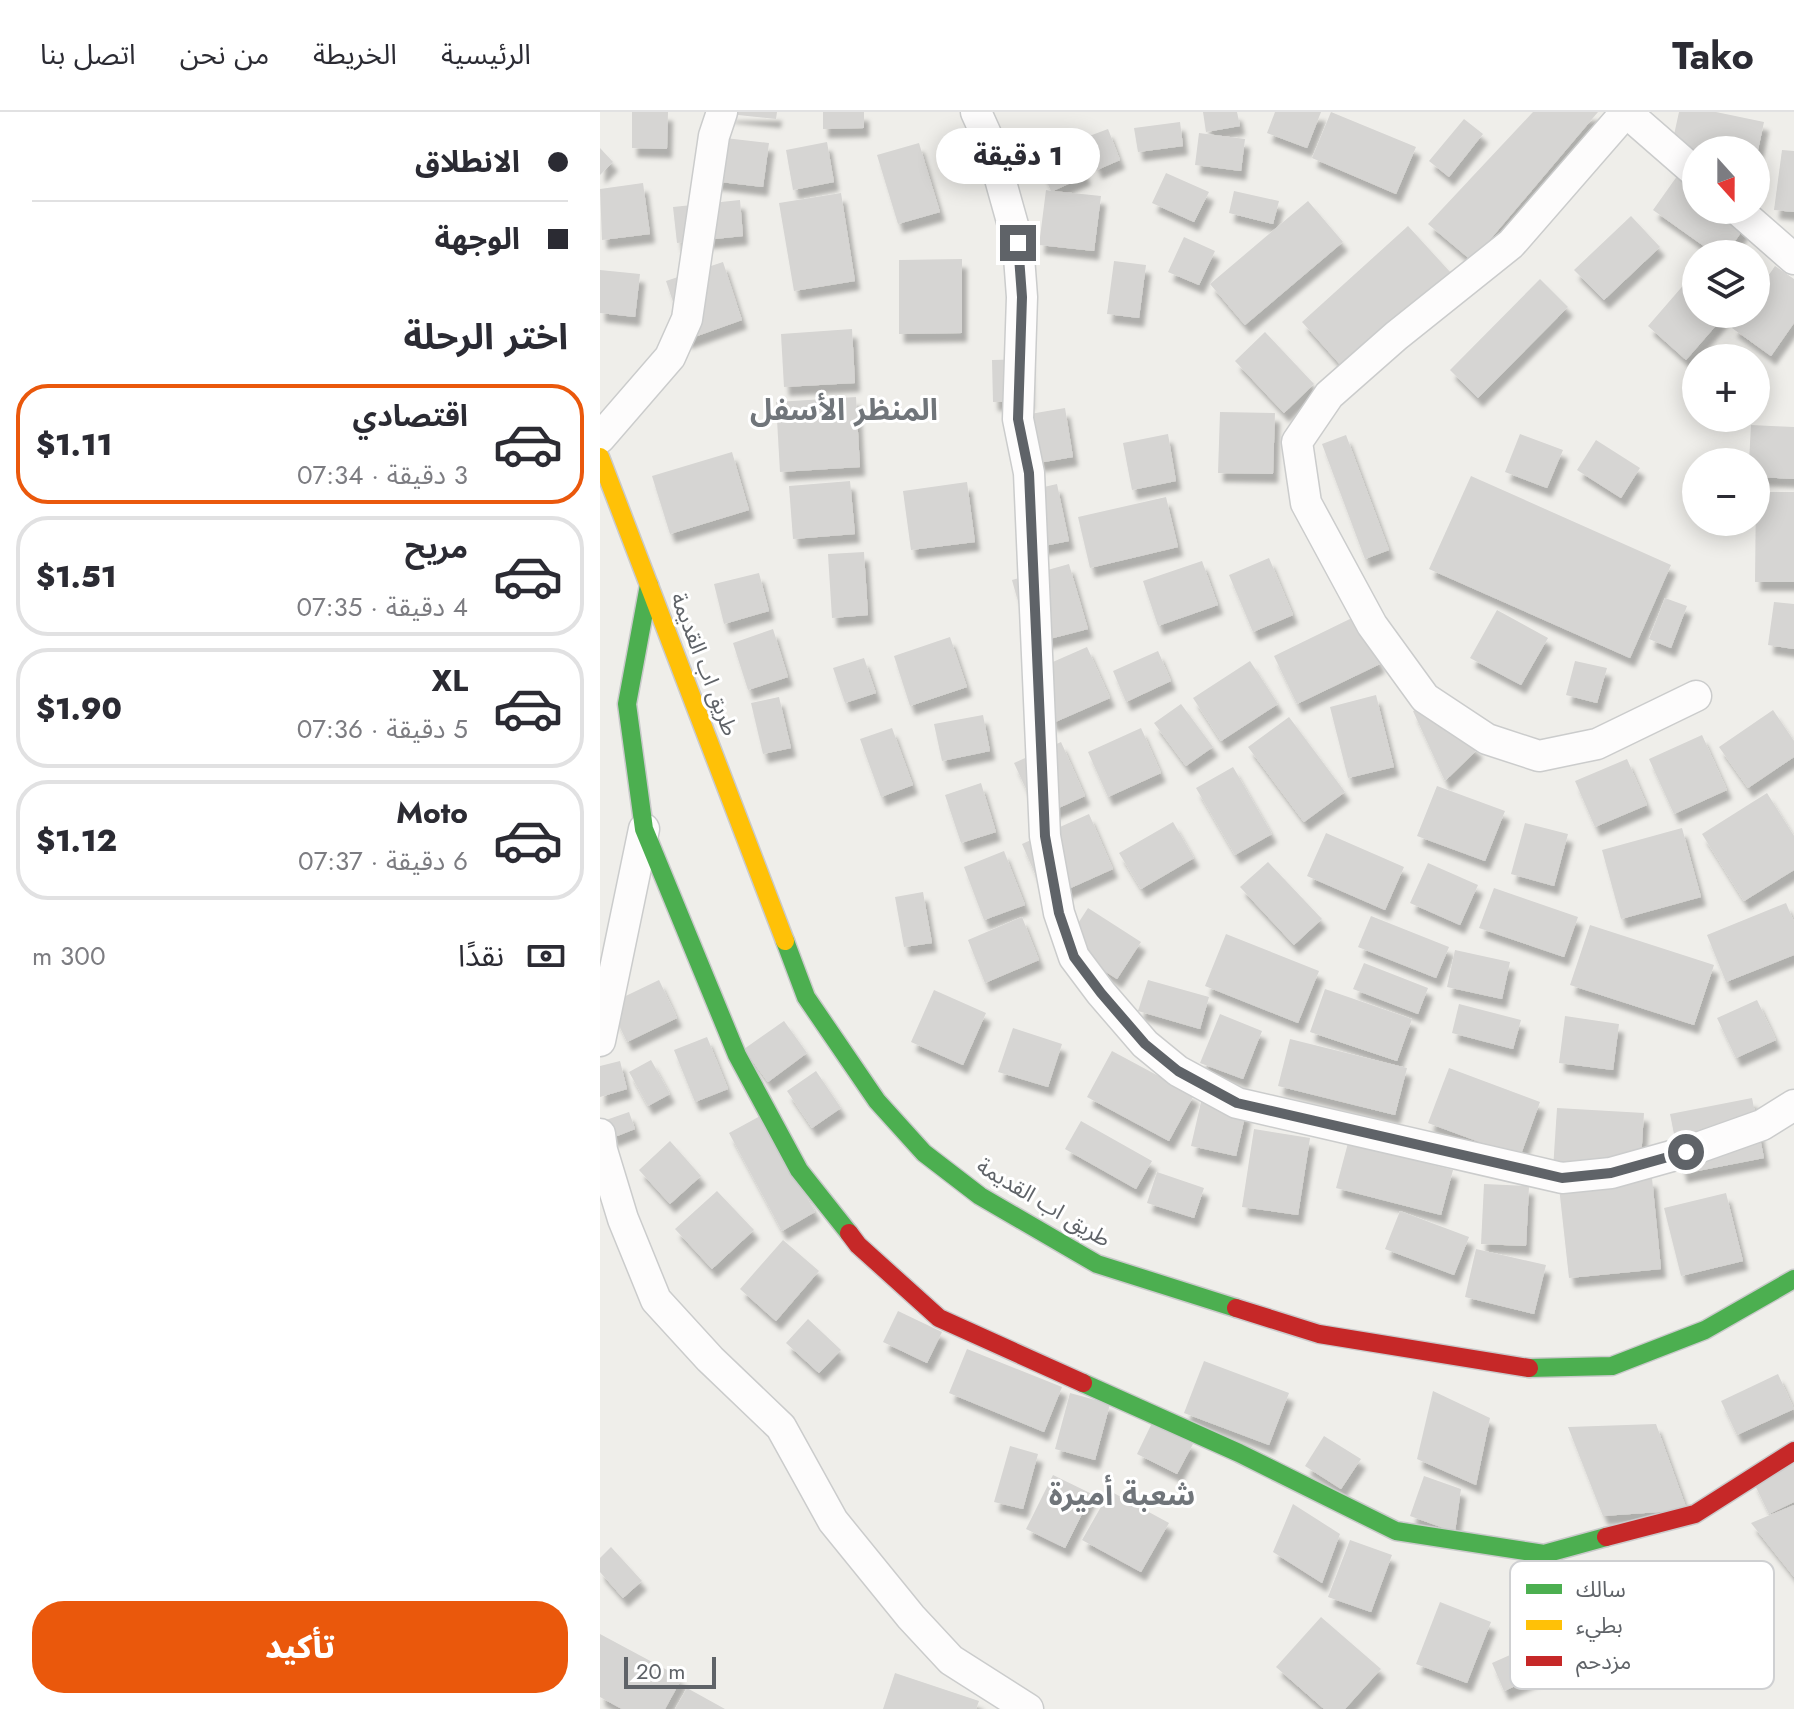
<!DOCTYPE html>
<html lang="ar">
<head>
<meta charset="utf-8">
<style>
  body { margin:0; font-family:Jost,"Noto Sans Arabic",sans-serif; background:#f2f2f3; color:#2b2b33; direction:rtl; height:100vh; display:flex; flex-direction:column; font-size:30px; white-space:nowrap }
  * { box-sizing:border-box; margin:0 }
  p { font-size:26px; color:#7c7c81 }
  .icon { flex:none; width:44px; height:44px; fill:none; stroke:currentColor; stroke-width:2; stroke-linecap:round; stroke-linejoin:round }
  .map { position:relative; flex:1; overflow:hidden; direction:ltr }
  .details { display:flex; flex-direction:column; background:#fff; width:600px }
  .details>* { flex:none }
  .guide { display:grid; align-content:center; height:176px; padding:0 32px; background:#fff }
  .needle { width:52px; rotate:159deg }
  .fabs { position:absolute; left:1082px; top:24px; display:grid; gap:16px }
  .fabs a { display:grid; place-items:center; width:88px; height:88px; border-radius:50%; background:#fff; box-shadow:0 4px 20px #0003; font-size:40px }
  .scale { position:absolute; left:24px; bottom:20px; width:92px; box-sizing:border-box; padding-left:8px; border:4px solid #5f6368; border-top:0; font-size:22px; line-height:28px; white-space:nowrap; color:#5f6368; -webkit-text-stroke:6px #fff; paint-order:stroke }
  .end { position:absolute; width:36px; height:36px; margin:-18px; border:10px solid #5f6368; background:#fff; box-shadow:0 0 0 4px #fff }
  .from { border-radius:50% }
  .bubble { position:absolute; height:56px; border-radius:28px; background:#fff; box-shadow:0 4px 20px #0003; font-size:26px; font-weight:800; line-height:56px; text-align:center; direction:rtl }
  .guide b { display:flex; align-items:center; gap:28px; height:76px; font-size:30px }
  .guide b+b { border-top:2px solid #e1e1e2 }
  .guide i { width:20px; height:20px; background:#2b2b33 }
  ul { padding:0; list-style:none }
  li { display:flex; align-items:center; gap:24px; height:120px; margin:0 16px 12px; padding:0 16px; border:4px solid #e1e1e2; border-radius:32px }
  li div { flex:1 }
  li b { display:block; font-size:30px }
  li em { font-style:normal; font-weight:800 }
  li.current { border-color:#ea580c }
  li>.icon { width:72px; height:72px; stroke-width:1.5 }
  h2 { padding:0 32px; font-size:36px; line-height:96px }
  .pay { display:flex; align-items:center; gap:20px; height:88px; padding:0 32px; font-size:30px }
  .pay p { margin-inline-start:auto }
  .button { display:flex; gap:16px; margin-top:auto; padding:16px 32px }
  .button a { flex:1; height:92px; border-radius:32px; background:#ea580c; color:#fff; font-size:32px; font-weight:800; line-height:92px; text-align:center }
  header { display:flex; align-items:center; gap:48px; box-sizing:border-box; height:112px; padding:0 40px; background:#fff; border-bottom:2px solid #e1e1e2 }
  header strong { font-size:38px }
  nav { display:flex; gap:44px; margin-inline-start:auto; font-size:28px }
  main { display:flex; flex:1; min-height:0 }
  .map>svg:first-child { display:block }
  .building { fill:#d6d5d3; filter:url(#shadow) }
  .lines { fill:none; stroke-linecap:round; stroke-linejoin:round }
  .street-casing { stroke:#cbcccc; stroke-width:33 }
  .fast-casing { stroke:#cacacb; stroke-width:21 }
  .slow-casing { stroke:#cacacb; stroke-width:21 }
  .jam-casing { stroke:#cacacb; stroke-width:21 }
  .street { stroke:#fdfcfc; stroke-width:30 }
  .fast { stroke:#4caf50; stroke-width:18 }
  .slow { stroke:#ffc107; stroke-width:18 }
  .jam { stroke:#c62828; stroke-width:18 }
  .route { stroke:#5f6368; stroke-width:10 }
  .labels { text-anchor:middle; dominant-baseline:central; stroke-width:6; stroke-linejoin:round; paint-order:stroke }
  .street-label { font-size:22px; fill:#5f6368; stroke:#fff }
  .district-label { font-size:30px; font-weight:bold; fill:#70757a; stroke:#fff }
  .key { fill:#fff; stroke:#cfd0d2; stroke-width:2 }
  .key-label { font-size:22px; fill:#5f6368 }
</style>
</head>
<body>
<header>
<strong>Tako</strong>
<nav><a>الرئيسية</a><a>الخريطة</a><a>من نحن</a><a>اتصل بنا</a></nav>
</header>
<main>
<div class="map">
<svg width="1194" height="1597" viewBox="0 0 1194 1597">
  <defs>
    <filter id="shadow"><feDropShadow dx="5" dy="9" stdDeviation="2" flood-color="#0004"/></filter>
  </defs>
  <rect width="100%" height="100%" fill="#efeeea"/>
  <!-- building -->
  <g class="building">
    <path d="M32 0H68L67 37 32 36Z"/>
    <path d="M129 0H177L176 7 129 2Z"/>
    <path d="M223 0H264V16L223 17Z"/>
    <path d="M603 0H637L640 14 606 20Z"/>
    <path d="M675 0H721L707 36 667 21Z"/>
    <path d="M731 0 816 35 796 82 712 46Z"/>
    <path d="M933 0H998L872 149 828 112Z"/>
    <path d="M1079 0H1116L1164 10 1158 38H1096V47L1070 41Z"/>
    <path d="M864 7 883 22 849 65 829 49Z"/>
    <path d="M580 10 583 34 538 40 534 16Z"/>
    <path d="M508 17 520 48 497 58 484 26Z"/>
    <path d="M465 18 486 64 453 79 501 84 494 139 439 133 446 78 451 79 431 33Z"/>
    <path d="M599 21 645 27 641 59 595 53Z"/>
    <path d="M108 24 169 31 163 75 103 68Z"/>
    <path d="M227 30 234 70 193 78 186 38Z"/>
    <path d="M319 31 340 100 298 112 277 43Z"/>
    <path d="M0 36 13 50 0 63Z"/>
    <path d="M1182 38 1194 39V100L1174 98Z"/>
    <path d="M1085 53 1096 61V98H1149L1154 102 1126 142H1115L1053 98Z"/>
    <path d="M566 61 609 80 594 110 552 91Z"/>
    <path d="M43 71 50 122 2 128 0 77Z"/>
    <path d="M634 79 679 89 673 112 629 101Z"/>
    <path d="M241 81 255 169 194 179 179 91Z"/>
    <path d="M140 88 143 124 77 131 73 95Z"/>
    <path d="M708 89 743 130 645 213 610 172Z"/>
    <path d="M1031 104 1060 135 1004 188 974 158Z"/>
    <path d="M808 114 851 161 744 257 702 210Z"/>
    <path d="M584 125 615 139 599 173 568 160Z"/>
    <path d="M362 147V221L299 222V148Z"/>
    <path d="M514 149 546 153 539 206 507 202Z"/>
    <path d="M123 150 142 208 86 228 66 169Z"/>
    <path d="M1175 154 1194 167V211L1171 244 1132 216 1142 202H1156V182Z"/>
    <path d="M0 158 40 162 35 205 0 201Z"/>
    <path d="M940 167 968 195 878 286 850 258Z"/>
    <path d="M1087 169 1096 177V202H1126L1086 248 1048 214Z"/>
    <path d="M252 217 255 271 184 275 181 222Z"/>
    <path d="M665 220 714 272 684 301 635 249Z"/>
    <path d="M428 247 429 289 393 290 392 248Z"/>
    <path d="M256 285 260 355 180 360 176 290Z"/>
    <path d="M465 296 473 345 438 351 430 302Z"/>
    <path d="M620 300 675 301 673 362 618 361Z"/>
    <path d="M1151 313 1194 315V367L1156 365V350H1149Z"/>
    <path d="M568 322 576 369 532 378 523 331Z"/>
    <path d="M920 322 963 338 947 376 905 360Z"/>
    <path d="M746 323 789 438 765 447 722 332Z"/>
    <path d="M996 328 1040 356 1021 386 977 358Z"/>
    <path d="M132 340 149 398 70 422 52 364Z"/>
    <path d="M871 364 1071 453 1030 546 829 457Z"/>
    <path d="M250 369 255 422 193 427 189 374Z"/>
    <path d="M367 370 375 430 311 438 303 379Z"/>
    <path d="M457 372 469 429 434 436 422 380Z"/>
    <path d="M1156 380H1194V470H1155Z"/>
    <path d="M566 385 578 435 490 456 478 405Z"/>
    <path d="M264 440 268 503 232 506 228 442Z"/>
    <path d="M669 446 693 503 653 520 629 463Z"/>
    <path d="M602 449 618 493 558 514 543 469Z"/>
    <path d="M469 452 488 517 430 532 412 468Z"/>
    <path d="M159 461 169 499 124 512 114 472Z"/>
    <path d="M1065 486 1087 494 1071 536 1049 527Z"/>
    <path d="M1174 490 1194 492V537L1168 533Z"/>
    <path d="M897 498 948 526 921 573 870 546Z"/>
    <path d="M756 504 780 552 697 592 674 544Z"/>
    <path d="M173 517 188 565 148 578 133 531Z"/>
    <path d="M350 525 367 575 310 594 294 544Z"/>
    <path d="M487 535 510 586 453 611 430 560Z"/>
    <path d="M558 539 571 569 526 590 513 559Z"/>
    <path d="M264 546 276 581 245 591 233 556Z"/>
    <path d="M650 549 678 592 621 629 593 586Z"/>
    <path d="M975 549 1007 556 997 591 966 583Z"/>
    <path d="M776 583 794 655 748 666 730 595Z"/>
    <path d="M179 585 191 636 163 642 151 591Z"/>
    <path d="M581 592 613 635 586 654 554 611Z"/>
    <path d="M825 594 878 637 845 669 813 599Z"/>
    <path d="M1173 598 1194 629V645L1148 676 1119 635Z"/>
    <path d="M383 603 390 639 342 649 334 612Z"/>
    <path d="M689 605 745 680 704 710 648 635Z"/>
    <path d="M292 616 313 673 281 685 260 627Z"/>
    <path d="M541 616 561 661 508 685 488 640Z"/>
    <path d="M1102 623 1127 678 1074 702 1049 647Z"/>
    <path d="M461 630 485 684 439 705 414 651Z"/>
    <path d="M1027 647 1047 693 995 715 975 669Z"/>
    <path d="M633 655 672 722 635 743 596 676Z"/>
    <path d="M381 671 396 720 361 731 345 683Z"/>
    <path d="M837 674 905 699 885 749 817 724Z"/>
    <path d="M1167 681 1194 724V758L1144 789 1102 722Z"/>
    <path d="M489 702 513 757 446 787 422 732Z"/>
    <path d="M573 710 594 746 541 777 519 741Z"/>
    <path d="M925 711 968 722 954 774 911 762Z"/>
    <path d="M1082 716 1101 785 1021 807 1002 738Z"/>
    <path d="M726 721 804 755 785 798 707 764Z"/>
    <path d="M404 739 425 793 384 808 364 755Z"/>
    <path d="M668 750 722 807 694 833 640 775Z"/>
    <path d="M828 751 878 773 860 813 810 791Z"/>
    <path d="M894 776 978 805 964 845 879 816Z"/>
    <path d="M323 780 332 831 304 835 295 785Z"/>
    <path d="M1186 791 1194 810V843L1126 870 1107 823Z"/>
    <path d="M488 796 541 830 517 867 464 833Z"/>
    <path d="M771 804 849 835 836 866 758 835Z"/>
    <path d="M422 805 439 848 385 871 368 828Z"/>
    <path d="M990 813 1114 853 1094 913 970 873Z"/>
    <path d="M626 822 719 859 698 911 605 874Z"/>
    <path d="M855 838 910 850 902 887 847 875Z"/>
    <path d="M764 851 828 876 818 902 753 877Z"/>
    <path d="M59 868 77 906 27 930 9 892Z"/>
    <path d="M548 868 609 885 600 917 538 899Z"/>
    <path d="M725 877 812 907 797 949 710 920Z"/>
    <path d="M334 878 386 901 363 953 311 930Z"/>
    <path d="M1157 888 1176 928 1136 946 1117 906Z"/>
    <path d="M859 892 921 908 913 937 852 921Z"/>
    <path d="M620 902 662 919 643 967 600 951Z"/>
    <path d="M965 904 1019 912 1013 958 959 951Z"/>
    <path d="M184 909 207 941 168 970 144 937Z"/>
    <path d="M413 916 462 932 448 975 398 960Z"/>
    <path d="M107 925 128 977 95 990 74 938Z"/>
    <path d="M690 927 807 956 795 1003 678 974Z"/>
    <path d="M512 939 594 983 569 1029 487 985Z"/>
    <path d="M51 948 70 982 48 994 29 960Z"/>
    <path d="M20 949 27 977 0 985V954Z"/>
    <path d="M849 956 940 990 920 1045 828 1011Z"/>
    <path d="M216 959 241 996 212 1016 187 979Z"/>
    <path d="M1152 986 1164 1046 1082 1062 1070 1002Z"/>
    <path d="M601 990 646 1000 636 1044 591 1034Z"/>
    <path d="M957 996 1044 1001 1040 1062 953 1057Z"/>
    <path d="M29 1000 35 1017 12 1026 6 1008Z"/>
    <path d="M162 1003 215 1100 182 1119 129 1021Z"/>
    <path d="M481 1009 552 1049 536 1077 465 1037Z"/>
    <path d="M654 1017 710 1026 698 1103 642 1095Z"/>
    <path d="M70 1029 101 1064 70 1092 39 1058Z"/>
    <path d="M748 1031 853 1058 841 1103 736 1076Z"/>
    <path d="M557 1060 604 1076 594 1106 547 1091Z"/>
    <path d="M1052 1066 1061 1157 969 1166 959 1075Z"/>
    <path d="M884 1072 929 1074 926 1134 881 1132Z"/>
    <path d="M117 1079 154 1118 112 1157 75 1117Z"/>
    <path d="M1126 1081 1143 1149 1081 1164 1064 1096Z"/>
    <path d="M800 1099 869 1125 854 1163 785 1137Z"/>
    <path d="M183 1128 219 1159 176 1209 140 1177Z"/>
    <path d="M876 1137 946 1153 934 1202 865 1185Z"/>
    <path d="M298 1199 342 1220 327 1251 283 1230Z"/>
    <path d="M208 1207 241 1238 219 1261 186 1231Z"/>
    <path d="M367 1237 462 1275 444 1320 349 1281Z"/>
    <path d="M604 1249 689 1281 669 1333 584 1301Z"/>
    <path d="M1178 1262 1194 1297 1137 1323 1121 1289Z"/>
    <path d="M833 1279 890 1306 876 1373 817 1347Z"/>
    <path d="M470 1281 510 1292 495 1348 455 1337Z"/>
    <path d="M552 1311 593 1332 577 1362 537 1342Z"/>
    <path d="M1056 1312 1087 1398 1003 1404 968 1315Z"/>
    <path d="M724 1324 761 1347 741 1377 705 1354Z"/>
    <path d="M410 1334 438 1342 423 1397 394 1390Z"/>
    <path d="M1194 1349V1390L1169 1402 1153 1369Z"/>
    <path d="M453 1363 492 1382 465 1436 426 1417Z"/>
    <path d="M824 1364 861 1377 855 1420 810 1404Z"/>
    <path d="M510 1379 569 1411 541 1460 482 1428Z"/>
    <path d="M693 1392 740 1422 722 1471 673 1440Z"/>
    <path d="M1194 1393V1465L1151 1411Z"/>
    <path d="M750 1428 792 1443 771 1500 728 1485Z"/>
    <path d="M11 1435 42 1469 23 1486 0 1460V1446Z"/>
    <path d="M840 1490 891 1510 867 1571 816 1552Z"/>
    <path d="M721 1505 781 1557 745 1597H724L676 1555Z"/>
    <path d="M0 1522 82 1566 65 1597H22L0 1585Z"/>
    <path d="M930 1534 942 1562 904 1579 892 1551Z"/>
    <path d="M295 1561 379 1589 376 1597H283Z"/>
    <path d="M87 1576 125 1597H75Z"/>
  </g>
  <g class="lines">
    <defs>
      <g id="street">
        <path d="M376 0 390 31 418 131 422 185 418 307 429 361 445 724 459 801 474 845 501 881 545 932 578 959 637 991 962 1066 1011 1061 1086 1040 1162 1013 1194 993"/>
        <path d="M1026 0 911 132 796 224 729 283 697 330 706 391 772 513 825 586 887 627 939 644 997 632 1096 584"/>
        <path d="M1026 0 1096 61"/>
        <path d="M1138 98 1194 147"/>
        <path d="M0 326 70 245 87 207 114 24 122 0"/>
        <path d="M0 929 44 717"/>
        <path d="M0 1022 2 1038 23 1107 56 1188 110 1247 181 1315 233 1409 311 1505 351 1548 428 1597"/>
      </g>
      <g id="fast">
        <path d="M49 473 27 592 44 717 137 943 199 1058 249 1121"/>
        <path d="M185 829 206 885 277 989 324 1041 380 1084 497 1152 636 1196"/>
        <path d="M929 1256 1012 1254 1105 1218 1194 1167"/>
        <path d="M483 1271 639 1341 796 1419 944 1442 1006 1425"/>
      </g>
      <path id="slow" d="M0 345 185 829"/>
      <g id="jam">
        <path d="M249 1121 258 1133 339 1206 483 1271"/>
        <path d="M636 1196 719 1222 929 1256"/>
        <path d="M1006 1425 1095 1402 1194 1339"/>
      </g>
    </defs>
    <!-- street casing -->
    <use href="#street" class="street-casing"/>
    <!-- fast casing -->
    <use href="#fast" class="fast-casing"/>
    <!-- slow casing -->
    <use href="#slow" class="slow-casing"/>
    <!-- jam casing -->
    <use href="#jam" class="jam-casing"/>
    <!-- street -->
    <use href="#street" class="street"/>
    <!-- fast -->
    <use href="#fast" class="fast"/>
    <!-- slow -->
    <use href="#slow" class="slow"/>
    <!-- jam -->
    <use href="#jam" class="jam"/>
  </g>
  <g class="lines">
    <!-- route -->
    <path class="route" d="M418 131 422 185 418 307 429 361 445 724 459 801 474 845 501 881 545 932 578 959 637 991 962 1066 1011 1061 1086 1040"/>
  </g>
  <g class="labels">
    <!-- street labels -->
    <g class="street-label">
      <text transform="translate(105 552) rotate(69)">طريق اب القديمة</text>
      <text transform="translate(444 1090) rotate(31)">طريق اب القديمة</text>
    </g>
    <!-- district labels -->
    <g class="district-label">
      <text x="244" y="297">المنظر الأسفل</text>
      <text x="522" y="1382">شعبة أميرة</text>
    </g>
  </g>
  <!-- legend -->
  <rect x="910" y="1449" width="264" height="128" rx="12" class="key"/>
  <rect x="926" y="1472" width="36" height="10" fill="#4caf50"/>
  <rect x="926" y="1508" width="36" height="10" fill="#ffc107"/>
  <rect x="926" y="1544" width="36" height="10" fill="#c62828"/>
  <g class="key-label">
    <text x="976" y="1485">سالك</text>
    <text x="976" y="1521">بطيء</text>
    <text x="976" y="1557">مزدحم</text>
  </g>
</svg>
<div class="fabs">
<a><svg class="needle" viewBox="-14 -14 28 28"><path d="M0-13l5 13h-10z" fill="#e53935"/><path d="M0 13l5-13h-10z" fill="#7c7c81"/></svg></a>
<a><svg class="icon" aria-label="layers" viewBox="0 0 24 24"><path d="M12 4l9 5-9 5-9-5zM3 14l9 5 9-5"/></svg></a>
<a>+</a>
<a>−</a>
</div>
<div class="scale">20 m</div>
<i class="end from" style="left:1086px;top:1040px"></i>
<i class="end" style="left:418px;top:131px"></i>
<div class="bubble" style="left:336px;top:16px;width:164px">1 دقيقة</div>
</div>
<section class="details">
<div class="guide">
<b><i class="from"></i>الانطلاق</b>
<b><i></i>الوجهة</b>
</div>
<h2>اختر الرحلة</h2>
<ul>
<li class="current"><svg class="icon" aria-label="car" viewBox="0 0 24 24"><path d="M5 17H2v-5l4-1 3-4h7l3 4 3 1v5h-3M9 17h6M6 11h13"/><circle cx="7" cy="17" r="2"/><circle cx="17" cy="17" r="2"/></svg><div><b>اقتصادي</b><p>3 دقيقة · 07:34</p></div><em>$1.11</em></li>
<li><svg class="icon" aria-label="car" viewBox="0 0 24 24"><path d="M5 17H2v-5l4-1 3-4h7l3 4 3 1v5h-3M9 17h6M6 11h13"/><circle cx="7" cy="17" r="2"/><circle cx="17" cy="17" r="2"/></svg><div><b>مريح</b><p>4 دقيقة · 07:35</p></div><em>$1.51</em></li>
<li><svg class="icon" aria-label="car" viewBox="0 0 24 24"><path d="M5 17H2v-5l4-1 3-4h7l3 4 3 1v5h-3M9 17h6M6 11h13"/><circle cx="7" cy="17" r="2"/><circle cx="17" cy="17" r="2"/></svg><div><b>XL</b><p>5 دقيقة · 07:36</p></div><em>$1.90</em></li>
<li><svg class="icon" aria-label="car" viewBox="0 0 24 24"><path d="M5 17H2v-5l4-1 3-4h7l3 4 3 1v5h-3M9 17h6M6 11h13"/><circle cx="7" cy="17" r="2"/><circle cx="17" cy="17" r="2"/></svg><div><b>Moto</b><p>6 دقيقة · 07:37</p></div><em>$1.12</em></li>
</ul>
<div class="pay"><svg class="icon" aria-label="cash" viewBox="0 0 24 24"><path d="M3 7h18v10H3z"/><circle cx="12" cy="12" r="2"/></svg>نقدًا<p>300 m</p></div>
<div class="button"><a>تأكيد</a></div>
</section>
</main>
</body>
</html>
